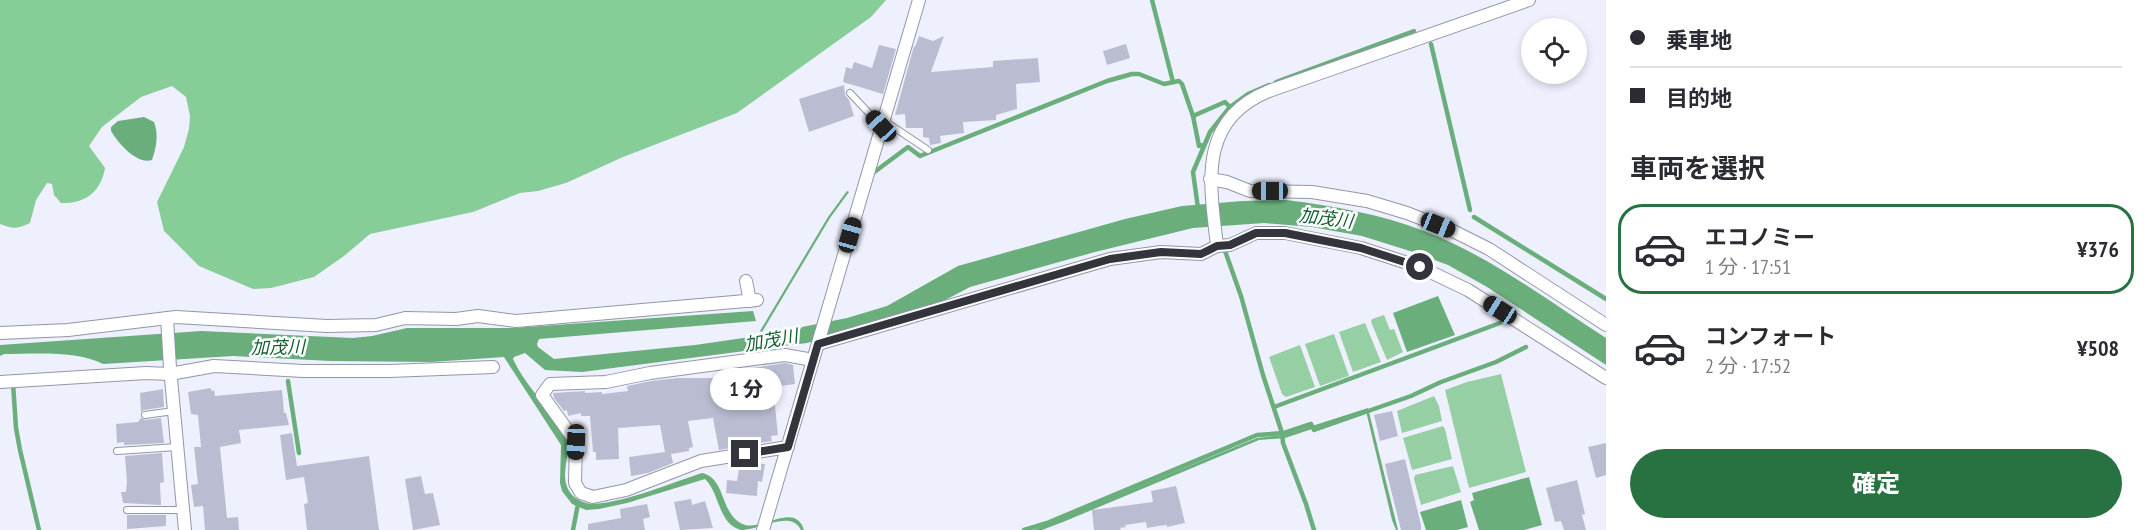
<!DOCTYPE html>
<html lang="ja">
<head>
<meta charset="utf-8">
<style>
  body { margin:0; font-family:"PT Sans Narrow","Noto Sans JP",sans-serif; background:#f7f7f7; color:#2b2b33; height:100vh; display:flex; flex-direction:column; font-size:22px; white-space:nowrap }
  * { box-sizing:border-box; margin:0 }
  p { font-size:20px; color:#7c7c81 }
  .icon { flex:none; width:33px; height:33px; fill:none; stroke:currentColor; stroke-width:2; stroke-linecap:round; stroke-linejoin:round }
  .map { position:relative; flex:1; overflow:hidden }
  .details { display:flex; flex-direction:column; background:#fff; width:540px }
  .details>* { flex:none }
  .banner { display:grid; align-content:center; height:132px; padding:0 24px; background:#fff }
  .fabs { position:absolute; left:1521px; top:18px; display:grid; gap:12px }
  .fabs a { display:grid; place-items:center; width:66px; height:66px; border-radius:50%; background:#fff; box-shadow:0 3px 9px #0003; font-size:30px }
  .end { position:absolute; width:27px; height:27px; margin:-14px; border:8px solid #33343c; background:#fff; box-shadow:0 0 0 3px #fff }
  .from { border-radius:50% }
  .bubble { position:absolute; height:42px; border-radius:21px; background:#fff; box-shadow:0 3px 9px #0003; font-size:20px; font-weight:800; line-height:42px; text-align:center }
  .car { position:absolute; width:18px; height:36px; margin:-18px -9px; border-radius:8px; box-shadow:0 0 4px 2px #0007; background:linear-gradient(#222 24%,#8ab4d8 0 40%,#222 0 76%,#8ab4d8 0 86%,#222 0) }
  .banner b { display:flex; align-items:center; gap:21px; height:57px; font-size:22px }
  .banner b+b { border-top:2px solid #e1e1e2 }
  .banner i { width:15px; height:15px; background:#2b2b33 }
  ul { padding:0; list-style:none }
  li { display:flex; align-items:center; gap:18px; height:90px; margin:0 12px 9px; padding:0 12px; border:3px solid transparent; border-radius:24px }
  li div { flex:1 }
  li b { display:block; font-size:22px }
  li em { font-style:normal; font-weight:800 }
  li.selected { border-color:#277240 }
  li>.icon { width:54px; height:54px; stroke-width:1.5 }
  h2 { padding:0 24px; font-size:27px; line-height:72px }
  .primary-button { display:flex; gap:12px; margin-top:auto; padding:12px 24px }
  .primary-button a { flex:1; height:69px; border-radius:36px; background:#277240; color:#fff; font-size:24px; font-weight:800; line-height:69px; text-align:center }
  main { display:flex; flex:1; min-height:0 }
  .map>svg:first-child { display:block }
  .green { fill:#97cfa4 }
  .forest { fill:#87cd98 }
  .water { fill:#69ae7b }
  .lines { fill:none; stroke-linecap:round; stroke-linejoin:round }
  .stream { stroke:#69ae7b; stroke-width:4.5 }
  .building { fill:#babdd2 }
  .service-casing { stroke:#9396a9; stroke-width:8 }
  .minor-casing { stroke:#9396a9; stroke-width:14 }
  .service { stroke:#fff; stroke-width:6 }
  .minor { stroke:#fff; stroke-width:12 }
  .route { stroke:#33343c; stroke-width:8 }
  .labels { text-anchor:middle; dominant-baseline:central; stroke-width:5; stroke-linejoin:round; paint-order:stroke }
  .water-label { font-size:18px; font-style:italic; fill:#105f2f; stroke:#fff }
</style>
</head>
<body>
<main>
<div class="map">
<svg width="1606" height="530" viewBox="0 0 1606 530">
  <rect width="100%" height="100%" fill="#eef0fd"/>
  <!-- green -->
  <g class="green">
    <path d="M1384 315 1390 330 1394 329 1403 352 1387 360 1371 322 1372 319Z"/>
    <path d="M1365 323 1381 362 1353 372 1339 332Z"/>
    <path d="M1334 334 1349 376 1320 386 1305 344Z"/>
    <path d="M1300 345 1315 387 1286 397 1282 394 1269 357Z"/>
    <path d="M1501 374 1526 472 1469 488 1445 390 1467 382Z"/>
    <path d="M1434 396 1439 406 1442 421 1402 433 1397 411Z"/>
    <path d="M1443 426 1445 429 1452 459 1412 470 1403 438Z"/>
    <path d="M1453 466 1461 492 1421 505 1414 479 1415 475Z"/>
  </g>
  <!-- forest -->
  <path class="forest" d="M0 0H886L871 17 737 113 623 157 566 183 538 191 520 193 473 212 370 234 344 256 314 277 271 288 253 289 199 266 164 231 157 202 184 147 189 129 190 116 186 97 172 86 141 97 102 127 89 146 105 168C101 192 85 204 61 203L54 195 52 184 47 183 36 200 30 223C18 229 13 229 0 224Z"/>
  <!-- water -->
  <g class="water">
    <path d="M144 117 154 122C159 135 156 148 152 160 137 165 118 143 111 131V127L118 121Z"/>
    <path d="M847 191 849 192 830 218 762 332 760 331 828 217Z"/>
    <path d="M1286 200C1334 206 1380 214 1424 231 1490 256 1548 301 1606 338V365L1487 287 1448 265 1413 252 1362 236 1312 227 1264 223 1193 228 1095 252 970 287 930 308 807 343 582 372 545 370 525 353 514 357 513 359C524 383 543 401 557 423 560 428 566 434 567 439 571 455 560 473 568 489 571 496 579 501 586 503 608 509 677 481 702 473 727 478 719 516 745 525 764 530 795 502 804 530H801C791 509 760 530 741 530 718 524 720 493 705 479L627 503 599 509 586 510 572 504 562 491 560 483 561 445 504 357 431 362 331 361 233 356 103 364C77 350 33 354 4 354L0 356V345L201 331 353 338 372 336 407 328H513L753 311 756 321 539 339 537 344 538 347 554 359 695 345 799 330 802 327 847 318 887 306 958 266 1125 219 1182 206 1242 201Z"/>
    <path d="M1438 296 1455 335 1407 352 1393 313Z"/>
    <path d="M1368 408 1398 530H1396L1392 520 1366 411 1285 438 1259 440 1063 522 1042 530H1033L1257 438 1284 435Z"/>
    <path d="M1529 477 1542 525 1524 530H1479L1470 502 1474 500 1472 493Z"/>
    <path d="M1461 500 1468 527 1457 530H1426L1420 512Z"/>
  </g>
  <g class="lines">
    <!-- stream -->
    <g class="stream">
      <path d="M1152 0 1173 82"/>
      <path d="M1431 44 1470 210"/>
      <path d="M1276 82 1414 31"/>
      <path d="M1193 116 1225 102 1230 107"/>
      <path d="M873 173 908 147 920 156 1107 81 1132 74H1139L1164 84 1179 81 1182 84 1193 116 1199 146 1204 145"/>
      <path d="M1198 208 1193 172 1210 132 1230 107 1248 94 1269 85"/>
      <path d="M1474 217 1606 299"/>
      <path d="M1224 248 1241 296 1263 375 1282 433 1283 443 1306 504 1314 530"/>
      <path d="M288 381 299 453"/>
      <path d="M13 383 16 428 20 450 39 530"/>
      <path d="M1274 407 1500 323"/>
      <path d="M573 530 578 504"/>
      <path d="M1024 530 1047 523 1257 435 1284 433 1311 424 1314 430 1411 396 1441 382 1496 362 1526 347"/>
    </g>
  </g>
  <!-- building -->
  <g class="building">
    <path d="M919 36 933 41 944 36 931 72 993 67V61L1038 58 1040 82 1016 84 1017 109 996 115V120L963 122 964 133 940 136 941 143 930 145 929 138 923 137V128H906L905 114 895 115 914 46 915 47Z"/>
    <path d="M1126 44 1130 58 1107 65 1103 51Z"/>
    <path d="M879 45 896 49 883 94 843 82 846 67 852 69 854 62 872 68Z"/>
    <path d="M844 85 845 95 849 100 854 116 809 132 799 99Z"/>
    <path d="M785 363 793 365 795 384 773 387 778 435 771 436 772 441 719 450 713 418 688 421 693 447 689 448V451L671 454 673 463 648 473 631 476 629 457 665 452 660 425 618 428 619 459 596 460V452H593L590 416H581V413L568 416 567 410 564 411 554 398 553 393 585 391V393L602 392V394L628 391 627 386 651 381 678 378H719V377L753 373V368Z"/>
    <path d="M211 388V391L214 390 215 396 282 390 284 413H286L289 425 239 430 241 443 220 447 227 518 238 517 239 530H205L203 506 194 507 191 485 198 484 194 447H201L198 415 191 414 188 392Z"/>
    <path d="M163 389 164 407 144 410 141 412 140 393Z"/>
    <path d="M1392 411 1398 436 1380 441 1374 415Z"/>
    <path d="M141 418 145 420 161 418 164 443 124 445V442L117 443 116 424 138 422Z"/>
    <path d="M292 433 297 466 369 456 379 530H307L304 504 308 503 304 477 286 480 280 435Z"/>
    <path d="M1606 443V475L1596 478 1588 447Z"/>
    <path d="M162 453 164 482 160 483 161 505 123 503 121 492H126L127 482 125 456Z"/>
    <path d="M1405 459 1421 525V530H1401L1388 478 1385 464Z"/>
    <path d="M747 462 765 464 762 482 758 481 757 496 726 493 727 480 737 481 740 463Z"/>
    <path d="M421 476 425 494 433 493 440 525 413 530 405 479Z"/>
    <path d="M1577 480 1585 514 1582 515 1586 530H1564L1561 521 1555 522 1546 488Z"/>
    <path d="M1176 486 1185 523 1167 527V525L1158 526 1147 528 1146 522 1125 525 1126 527 1120 528 1121 530H1094L1092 510 1153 502 1151 491Z"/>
    <path d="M691 499 692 505 705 501 713 528 680 530 674 502Z"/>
    <path d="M647 504 650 517 643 519 645 530H588V524L621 518 620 509Z"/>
    <path d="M127 515H166V526L127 529Z"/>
  </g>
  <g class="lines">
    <defs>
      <g id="service">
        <path d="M850 93 881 126"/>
        <path d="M883 120 928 150"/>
        <path d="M145 415 174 411"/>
        <path d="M117 451 177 447"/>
        <path d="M127 510H183"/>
      </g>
      <g id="minor">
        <path d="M1210 179 1227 182 1250 191 1312 192 1367 201 1407 213 1453 231 1489 249 1606 325"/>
        <path d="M1217 246 1230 245 1256 233H1285L1361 248 1420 267 1468 290 1606 378"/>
        <path d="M746 281 750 301"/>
        <path d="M167 318 170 368 185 530"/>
        <path d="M0 333 68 330 176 317 327 326 376 325 405 318 456 319 478 316 516 321 757 300"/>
        <path d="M818 344 1110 259 1161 252 1201 254 1217 246C1210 184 1197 120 1269 91L1529 0"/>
        <path d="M0 382 146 373 170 374 214 366 303 371H389L493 367"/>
        <path d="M788 447 701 461 626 490 593 497 581 493 575 483 576 442 542 395 550 384 606 382 650 373 785 355 813 360"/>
        <path d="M763 530 919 0"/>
      </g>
    </defs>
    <!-- service casing -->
    <use href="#service" class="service-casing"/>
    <!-- minor casing -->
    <use href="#minor" class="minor-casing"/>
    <!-- service -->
    <use href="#service" class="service"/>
    <!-- minor -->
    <use href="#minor" class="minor"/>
  </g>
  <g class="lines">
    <!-- route -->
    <path class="route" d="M745 454 788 447 818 344 1110 259 1161 252 1201 254 1217 246 1230 245 1256 233H1285L1361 248 1420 267"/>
  </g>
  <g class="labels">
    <!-- water labels -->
    <g class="water-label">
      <text transform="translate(1326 218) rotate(7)">加茂川</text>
      <text transform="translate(771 340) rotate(-10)">加茂川</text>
      <text transform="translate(278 347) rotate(-1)">加茂川</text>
    </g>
  </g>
</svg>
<div class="fabs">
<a><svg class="icon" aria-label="locate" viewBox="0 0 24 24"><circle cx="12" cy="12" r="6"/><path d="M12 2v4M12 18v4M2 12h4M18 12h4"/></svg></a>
</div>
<i class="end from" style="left:1420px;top:267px"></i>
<i class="end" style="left:745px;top:454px"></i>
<div class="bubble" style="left:710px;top:368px;width:72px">1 分</div>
<i class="car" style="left:881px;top:126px;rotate:317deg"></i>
<i class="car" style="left:1270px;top:191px;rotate:270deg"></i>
<i class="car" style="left:1438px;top:225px;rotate:112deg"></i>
<i class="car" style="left:850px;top:235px;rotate:16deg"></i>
<i class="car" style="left:1500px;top:310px;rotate:302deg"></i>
<i class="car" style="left:576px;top:442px;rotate:182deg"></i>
</div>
<section class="details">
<div class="banner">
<b><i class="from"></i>乗車地</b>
<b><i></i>目的地</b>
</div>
<h2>車両を選択</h2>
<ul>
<li class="selected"><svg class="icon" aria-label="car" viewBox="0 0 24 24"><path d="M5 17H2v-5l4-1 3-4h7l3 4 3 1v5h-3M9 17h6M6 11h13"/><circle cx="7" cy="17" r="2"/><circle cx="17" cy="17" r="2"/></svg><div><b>エコノミー</b><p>1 分 · 17:51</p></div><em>¥376</em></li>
<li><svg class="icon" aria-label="car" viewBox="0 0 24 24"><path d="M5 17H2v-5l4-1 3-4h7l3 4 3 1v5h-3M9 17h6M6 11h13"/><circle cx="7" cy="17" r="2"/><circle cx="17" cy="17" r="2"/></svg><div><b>コンフォート</b><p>2 分 · 17:52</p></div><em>¥508</em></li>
</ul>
<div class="primary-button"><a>確定</a></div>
</section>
</main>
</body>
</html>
